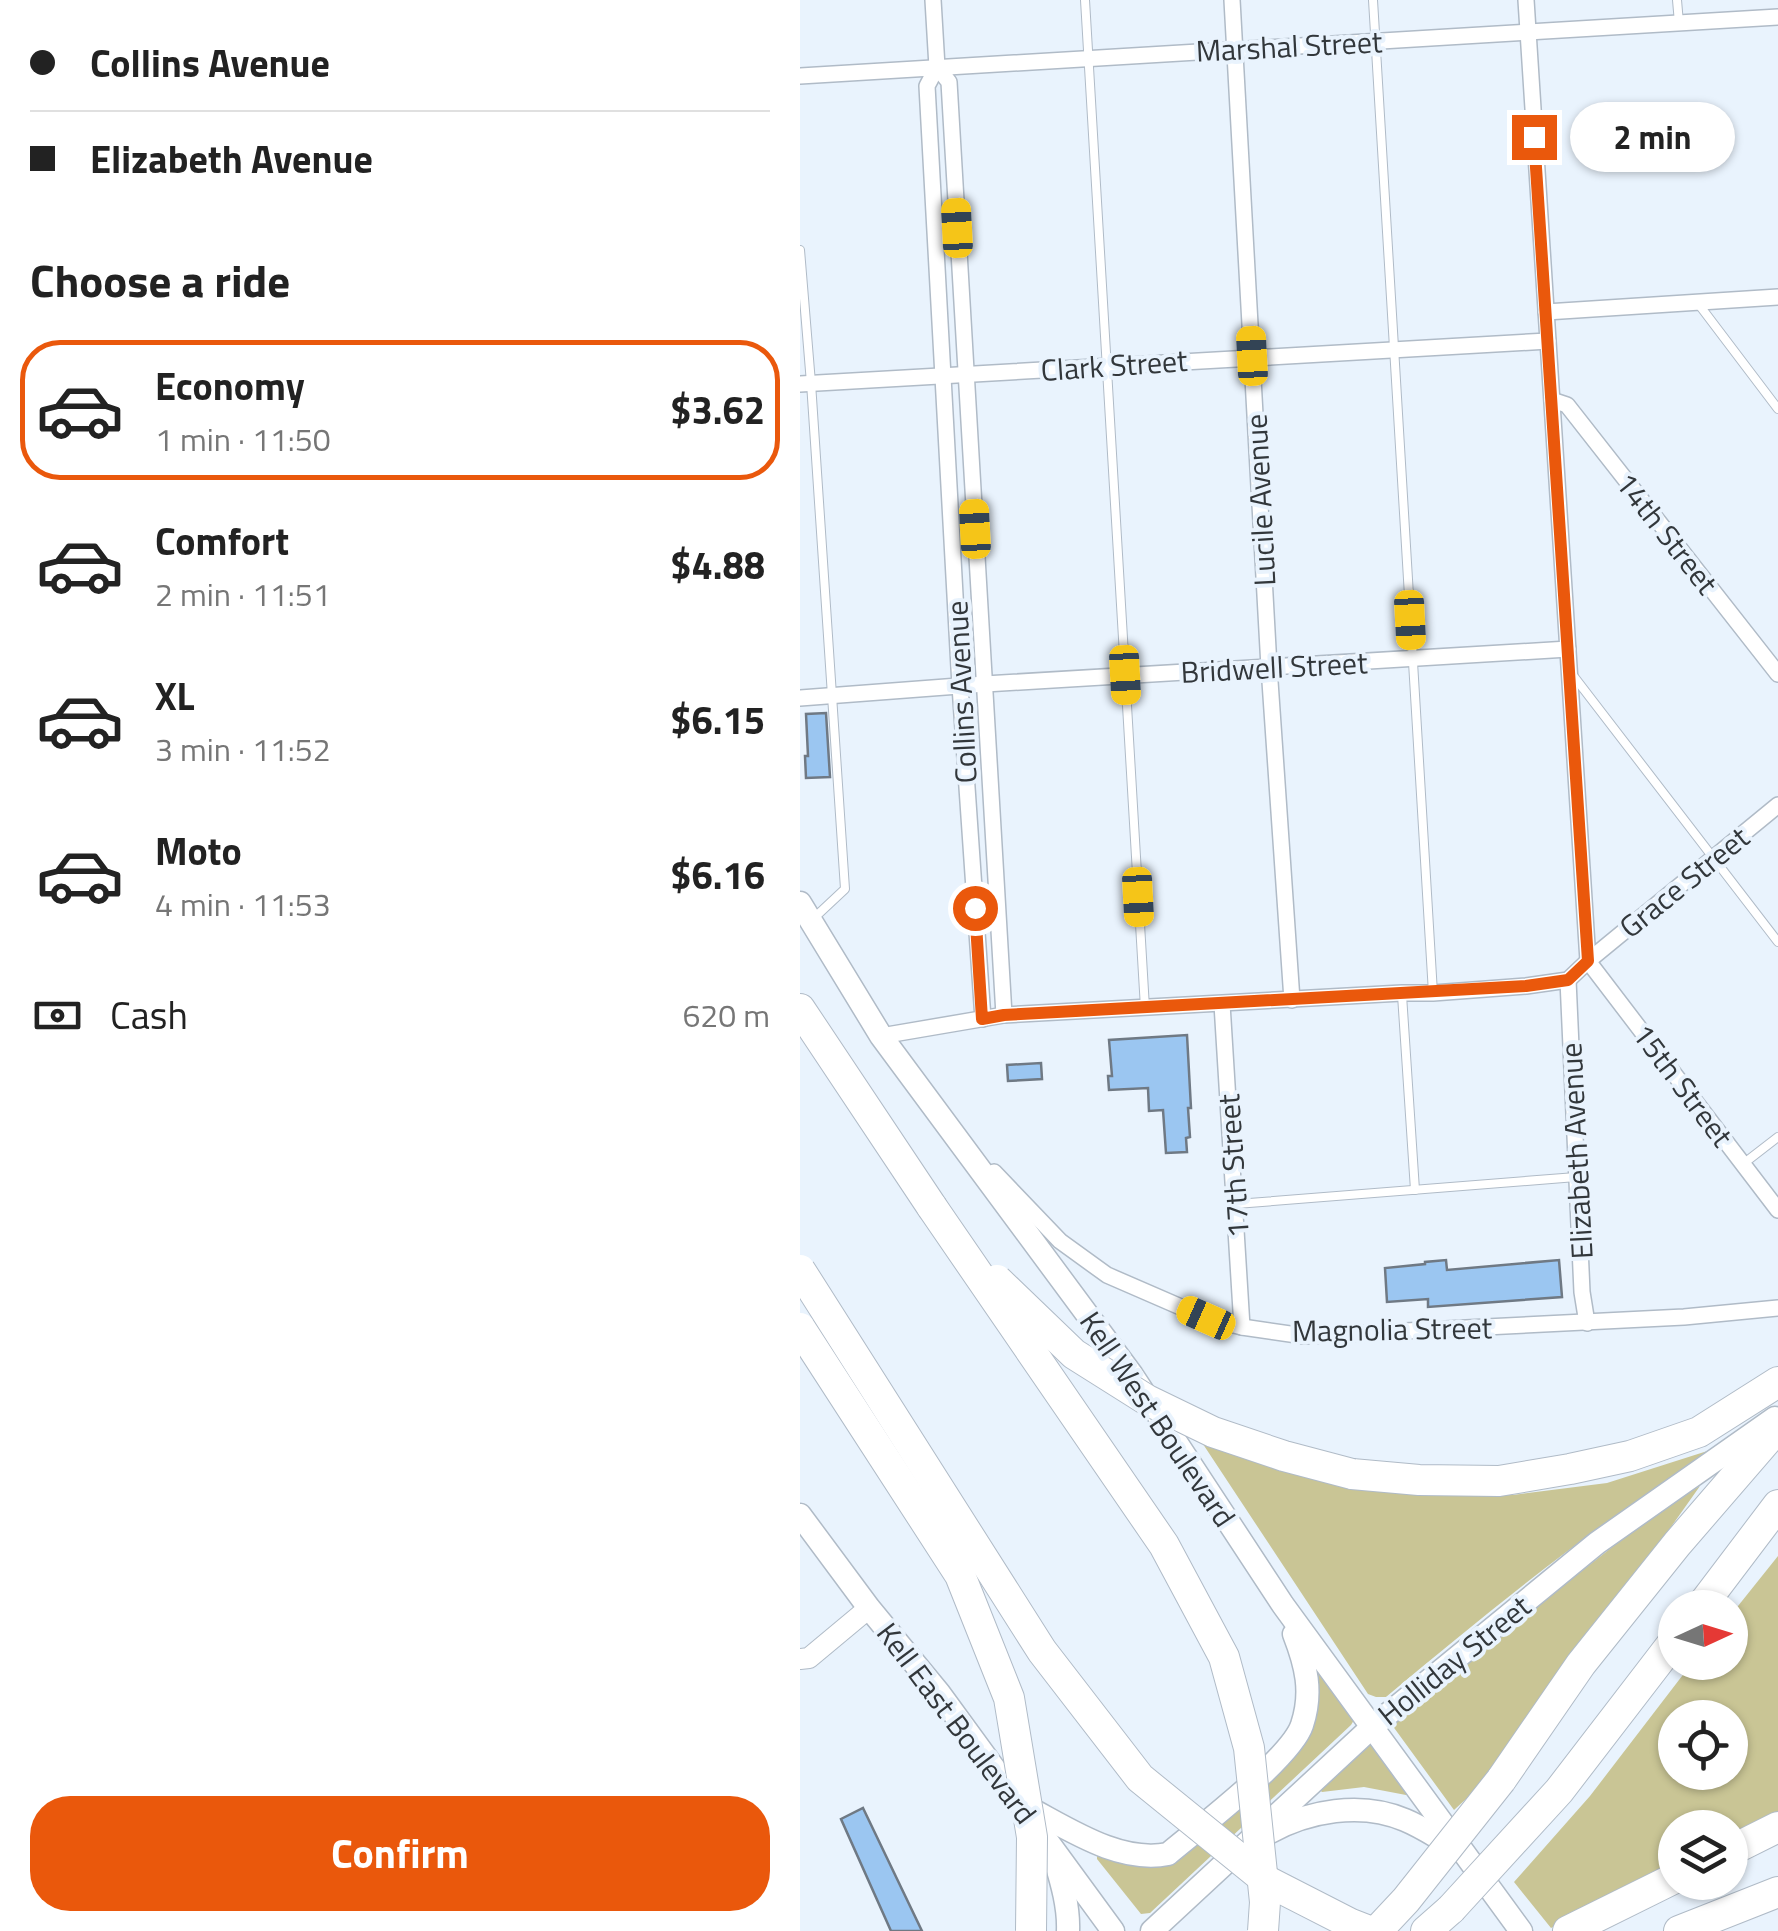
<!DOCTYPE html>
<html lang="en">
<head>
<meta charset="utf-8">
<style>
  body { margin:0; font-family:"Titillium Web",sans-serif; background:#f2f2f2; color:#222; height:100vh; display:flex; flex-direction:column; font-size:38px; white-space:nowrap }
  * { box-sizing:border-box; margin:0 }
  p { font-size:32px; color:#767676 }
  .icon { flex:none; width:55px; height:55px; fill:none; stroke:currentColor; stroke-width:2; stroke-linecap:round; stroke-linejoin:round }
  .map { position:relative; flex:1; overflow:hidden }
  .side { display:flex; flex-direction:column; background:#fff; width:800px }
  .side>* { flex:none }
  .hud { display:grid; align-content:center; height:220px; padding:0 30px; background:#fff }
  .needle { width:65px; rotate:86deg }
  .buttons { position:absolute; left:858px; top:1590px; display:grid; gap:20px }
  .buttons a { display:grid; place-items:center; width:90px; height:90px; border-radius:50%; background:#fff; box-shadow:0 2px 8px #0004; font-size:50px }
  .end { position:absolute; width:45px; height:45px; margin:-22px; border:12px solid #ea580c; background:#fff; box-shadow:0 0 0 5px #fff }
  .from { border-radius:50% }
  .bubble { position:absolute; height:70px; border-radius:35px; background:#fff; box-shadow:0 2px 8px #0004; font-size:32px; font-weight:700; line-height:70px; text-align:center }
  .car { position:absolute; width:30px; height:60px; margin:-30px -15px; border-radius:12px; box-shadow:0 0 8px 2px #0007; background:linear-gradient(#f5c518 24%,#345 0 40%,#f5c518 0 76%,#345 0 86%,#f5c518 0) }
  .hud b { display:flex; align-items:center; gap:35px; height:95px; font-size:38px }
  .hud b+b { border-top:2px solid #e0e0e0 }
  .hud i { width:25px; height:25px; background:#222 }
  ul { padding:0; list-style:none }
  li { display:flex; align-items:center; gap:30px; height:140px; margin:0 20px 15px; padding:0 10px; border:5px solid transparent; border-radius:40px }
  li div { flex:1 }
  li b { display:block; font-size:38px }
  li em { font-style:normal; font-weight:700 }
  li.on { border-color:#ea580c }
  li>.icon { width:90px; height:90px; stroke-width:1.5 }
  h2 { padding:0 30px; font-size:45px; line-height:120px }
  .pay { display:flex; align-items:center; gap:25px; height:110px; padding:0 30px; font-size:38px }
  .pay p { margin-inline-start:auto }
  .button { display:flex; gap:20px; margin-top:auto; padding:20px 30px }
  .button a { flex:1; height:115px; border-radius:40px; background:#ea580c; color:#fff; font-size:40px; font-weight:700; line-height:115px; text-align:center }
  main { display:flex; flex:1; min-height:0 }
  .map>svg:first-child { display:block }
  .green { fill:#c9c595; fill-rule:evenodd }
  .building { fill:#9bc6f1; stroke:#6f7984; stroke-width:2.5 }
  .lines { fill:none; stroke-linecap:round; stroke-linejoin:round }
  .service-casing { stroke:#b0bbc7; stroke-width:10 }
  .minor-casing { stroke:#b0bbc7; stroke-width:18 }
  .tertiary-casing { stroke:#b0bbc7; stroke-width:22 }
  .secondary-casing { stroke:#b0bbc7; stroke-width:25 }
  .motorway-casing { stroke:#b0bbc7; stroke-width:32 }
  .service { stroke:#fff; stroke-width:8 }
  .minor { stroke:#fff; stroke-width:15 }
  .tertiary { stroke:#fff; stroke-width:20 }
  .secondary { stroke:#fff; stroke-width:22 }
  .motorway { stroke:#fff; stroke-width:30 }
  .motorway-bridge-casing { stroke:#b0bbc7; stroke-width:32; stroke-linecap:butt }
  .motorway-bridge { stroke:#fff; stroke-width:30 }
  .route { stroke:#ea580c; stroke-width:12 }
  .labels { text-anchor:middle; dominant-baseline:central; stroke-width:8; stroke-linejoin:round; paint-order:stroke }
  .street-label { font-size:30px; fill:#32373b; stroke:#e9f3fd }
</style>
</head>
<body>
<main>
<section class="side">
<div class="hud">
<b><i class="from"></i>Collins Avenue</b>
<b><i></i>Elizabeth Avenue</b>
</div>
<h2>Choose a ride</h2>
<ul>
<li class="on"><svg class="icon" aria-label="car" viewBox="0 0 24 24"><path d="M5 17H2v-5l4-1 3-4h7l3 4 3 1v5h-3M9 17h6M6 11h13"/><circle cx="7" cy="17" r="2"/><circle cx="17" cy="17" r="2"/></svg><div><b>Economy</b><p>1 min · 11:50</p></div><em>$3.62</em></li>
<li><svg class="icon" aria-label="car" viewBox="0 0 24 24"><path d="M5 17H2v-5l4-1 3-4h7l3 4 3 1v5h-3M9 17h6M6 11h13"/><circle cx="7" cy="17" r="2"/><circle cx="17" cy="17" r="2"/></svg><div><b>Comfort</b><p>2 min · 11:51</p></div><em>$4.88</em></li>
<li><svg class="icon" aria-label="car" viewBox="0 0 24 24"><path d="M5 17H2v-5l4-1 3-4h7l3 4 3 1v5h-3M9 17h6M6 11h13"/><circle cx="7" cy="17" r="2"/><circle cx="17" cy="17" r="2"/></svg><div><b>XL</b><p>3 min · 11:52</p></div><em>$6.15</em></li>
<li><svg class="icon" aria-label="car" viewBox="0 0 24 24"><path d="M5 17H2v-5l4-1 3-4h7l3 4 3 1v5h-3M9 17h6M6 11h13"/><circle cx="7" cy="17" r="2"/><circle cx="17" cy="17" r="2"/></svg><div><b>Moto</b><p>4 min · 11:53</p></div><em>$6.16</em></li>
</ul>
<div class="pay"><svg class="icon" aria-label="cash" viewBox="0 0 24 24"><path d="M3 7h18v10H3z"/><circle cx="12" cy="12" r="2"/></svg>Cash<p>620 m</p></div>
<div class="button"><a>Confirm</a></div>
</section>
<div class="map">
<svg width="978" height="1931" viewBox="0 0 978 1931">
  <rect width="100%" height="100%" fill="#e9f3fd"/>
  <!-- green -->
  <g class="green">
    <path d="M397 1435 588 1492 647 1496 713 1495 807 1483 923 1446C802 1518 694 1607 586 1697H576L568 1694Z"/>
    <path d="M900 1486 701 1767 654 1810 592 1725C656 1670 721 1617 788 1566 824 1538 860 1509 900 1486Z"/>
    <path d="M978 1556V1820L930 1842V1828H875V1867L751 1928 714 1882 790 1796 892 1663 930 1662V1616ZM875 1718H930V1772H875Z"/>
    <path d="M516 1668 554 1720 551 1725 350 1913 341 1914 297 1859V1855L340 1865 495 1753Z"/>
    <path d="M571 1743 608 1793 606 1795 564 1787 522 1792 519 1789Z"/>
  </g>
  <!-- building -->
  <g class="building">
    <path d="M26 713 30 777 6 778 5 756H8L6 714Z"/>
    <path d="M387 1035 391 1108H388L390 1137 386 1138 387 1152 366 1153 363 1110 349 1111 348 1088 309 1090 308 1076H312L309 1040Z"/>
    <path d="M241 1063 242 1079 208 1081 207 1065Z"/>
    <path d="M646 1260 647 1270 759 1260 762 1297 628 1307V1299L587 1302 585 1268 625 1264V1262Z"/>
    <path d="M63 1808 122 1931H91L41 1819Z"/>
  </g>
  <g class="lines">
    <defs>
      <g id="service">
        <path d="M285 0 345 1008"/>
        <path d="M573 0 633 993"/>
        <path d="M877 0 879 23"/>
        <path d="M0 250 11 383 45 889 14 918"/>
        <path d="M897 302 978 409"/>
        <path d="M772 674 978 942"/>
        <path d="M602 995 615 1190"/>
        <path d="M943 1164 978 1137"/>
        <path d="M436 1204 776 1177"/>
      </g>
      <g id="minor">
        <path d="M133 0 137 67 127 86 160 686 183 1019"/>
        <path d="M432 0 469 667 492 1000"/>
        <path d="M726 0 788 961 978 1210"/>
        <path d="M137 67 149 82 204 1015"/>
        <path d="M0 76 978 17"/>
        <path d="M746 312 978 297"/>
        <path d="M0 384 748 341"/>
        <path d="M752 400 767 405 978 674"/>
        <path d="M0 698 185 684 768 649"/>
        <path d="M768 980 782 1292 787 1323"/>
        <path d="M422 1004 442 1327"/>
        <path d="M81 1036 204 1015 602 993H633L726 986 768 980 788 961 978 805"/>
        <path d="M194 1172 260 1241 307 1275 406 1318 442 1327 504 1336 884 1317 978 1308"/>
      </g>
      <path id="tertiary" d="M0 1659 9 1658 69 1608"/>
      <g id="secondary">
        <path d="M0 903 81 1036 332 1375 483 1605 721 1931"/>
        <path d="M0 1515 69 1608 139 1693 313 1931"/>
        <path d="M223 1805C266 1827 318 1864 368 1854 399 1828 491 1758 502 1725 513 1692 506 1665 494 1634"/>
        <path d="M468 1833C508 1811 561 1801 605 1820 622 1827 638 1838 653 1846"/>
        <path d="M255 1860C262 1883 269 1907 268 1931"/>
        <path d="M352 1931 571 1728 797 1543 975 1418"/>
      </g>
      <g id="motorway">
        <path d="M0 1009 132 1207"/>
        <path d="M552 1474 619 1480 699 1481 770 1469 830 1456 899 1432 978 1382"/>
        <path d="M900 1608 978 1505"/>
        <path d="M701 1780 781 1664 877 1544 978 1427"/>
        <path d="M930 1851 978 1827"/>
        <path d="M626 1931 651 1909"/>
        <path d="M768 1931 875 1878"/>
        <path d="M879 1931 978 1892"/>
      </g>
    </defs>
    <!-- service casing -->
    <use href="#service" class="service-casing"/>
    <!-- minor casing -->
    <use href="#minor" class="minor-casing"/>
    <!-- tertiary casing -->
    <use href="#tertiary" class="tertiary-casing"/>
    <!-- secondary casing -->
    <use href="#secondary" class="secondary-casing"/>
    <!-- motorway casing -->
    <use href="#motorway" class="motorway-casing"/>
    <!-- service -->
    <use href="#service" class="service"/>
    <!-- minor -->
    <use href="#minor" class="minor"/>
    <!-- tertiary -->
    <use href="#tertiary" class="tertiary"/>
    <!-- secondary -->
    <use href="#secondary" class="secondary"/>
    <!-- motorway -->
    <use href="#motorway" class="motorway"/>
    <defs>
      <g id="motorway-bridge">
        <path d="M132 1207 364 1545 424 1657 449 1748 465 1902 463 1931"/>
        <path d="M0 1270 242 1651 340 1778 467 1881 551 1924 569 1931"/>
        <path d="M197 1280 274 1354 347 1400 413 1432 484 1456 552 1474"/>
        <path d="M0 1328 160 1575 209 1698 232 1837 231 1931"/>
        <path d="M651 1909 759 1791 875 1640"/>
        <path d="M577 1931 606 1900 701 1780"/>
      </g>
    </defs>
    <!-- motorway-bridge casing -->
    <use href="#motorway-bridge" class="motorway-bridge-casing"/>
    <!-- motorway-bridge -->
    <use href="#motorway-bridge" class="motorway-bridge"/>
  </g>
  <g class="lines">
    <!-- route -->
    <path class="route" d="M175 908 182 1019 204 1015 726 986 768 980 788 961 734 137"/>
  </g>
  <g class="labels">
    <!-- street labels -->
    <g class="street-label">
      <text transform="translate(489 46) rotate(-3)">Marshal Street</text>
      <text transform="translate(314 365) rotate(-4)">Clark Street</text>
      <text transform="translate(460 500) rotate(-93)">Lucile Avenue</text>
      <text transform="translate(867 533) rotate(52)">14th Street</text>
      <text transform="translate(474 667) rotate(-3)">Bridwell Street</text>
      <text transform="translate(161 692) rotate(-93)">Collins Avenue</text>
      <text transform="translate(884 882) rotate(-39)">Grace Street</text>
      <text transform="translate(883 1085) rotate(53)">15th Street</text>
      <text transform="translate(776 1151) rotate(-93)">Elizabeth Avenue</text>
      <text transform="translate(433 1166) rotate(-94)">17th Street</text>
      <text transform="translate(592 1329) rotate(-1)">Magnolia Street</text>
      <text transform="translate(358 1419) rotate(56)">Kell West Boulevard</text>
      <text transform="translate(654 1660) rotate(-39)">Holliday Street</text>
      <text transform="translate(157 1723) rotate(53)">Kell East Boulevard</text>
    </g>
  </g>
</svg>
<div class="buttons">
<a><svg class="needle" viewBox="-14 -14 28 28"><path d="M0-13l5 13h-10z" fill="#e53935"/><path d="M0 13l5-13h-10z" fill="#767676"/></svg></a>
<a><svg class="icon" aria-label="locate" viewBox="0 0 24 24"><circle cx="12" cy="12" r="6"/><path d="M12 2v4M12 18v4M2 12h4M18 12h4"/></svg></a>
<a><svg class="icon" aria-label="layers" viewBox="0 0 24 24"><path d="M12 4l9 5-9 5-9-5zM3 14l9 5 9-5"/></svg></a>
</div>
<i class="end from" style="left:175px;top:908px"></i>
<i class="end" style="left:734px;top:137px"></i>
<div class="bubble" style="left:770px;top:102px;width:165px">2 min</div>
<i class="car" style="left:157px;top:228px;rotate:357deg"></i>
<i class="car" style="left:452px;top:356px;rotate:357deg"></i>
<i class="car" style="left:175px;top:529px;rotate:357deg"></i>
<i class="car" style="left:610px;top:620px;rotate:177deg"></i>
<i class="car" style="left:325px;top:675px;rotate:177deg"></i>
<i class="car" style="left:338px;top:897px;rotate:177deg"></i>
<i class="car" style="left:406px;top:1318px;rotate:294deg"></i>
</div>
</main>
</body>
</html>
